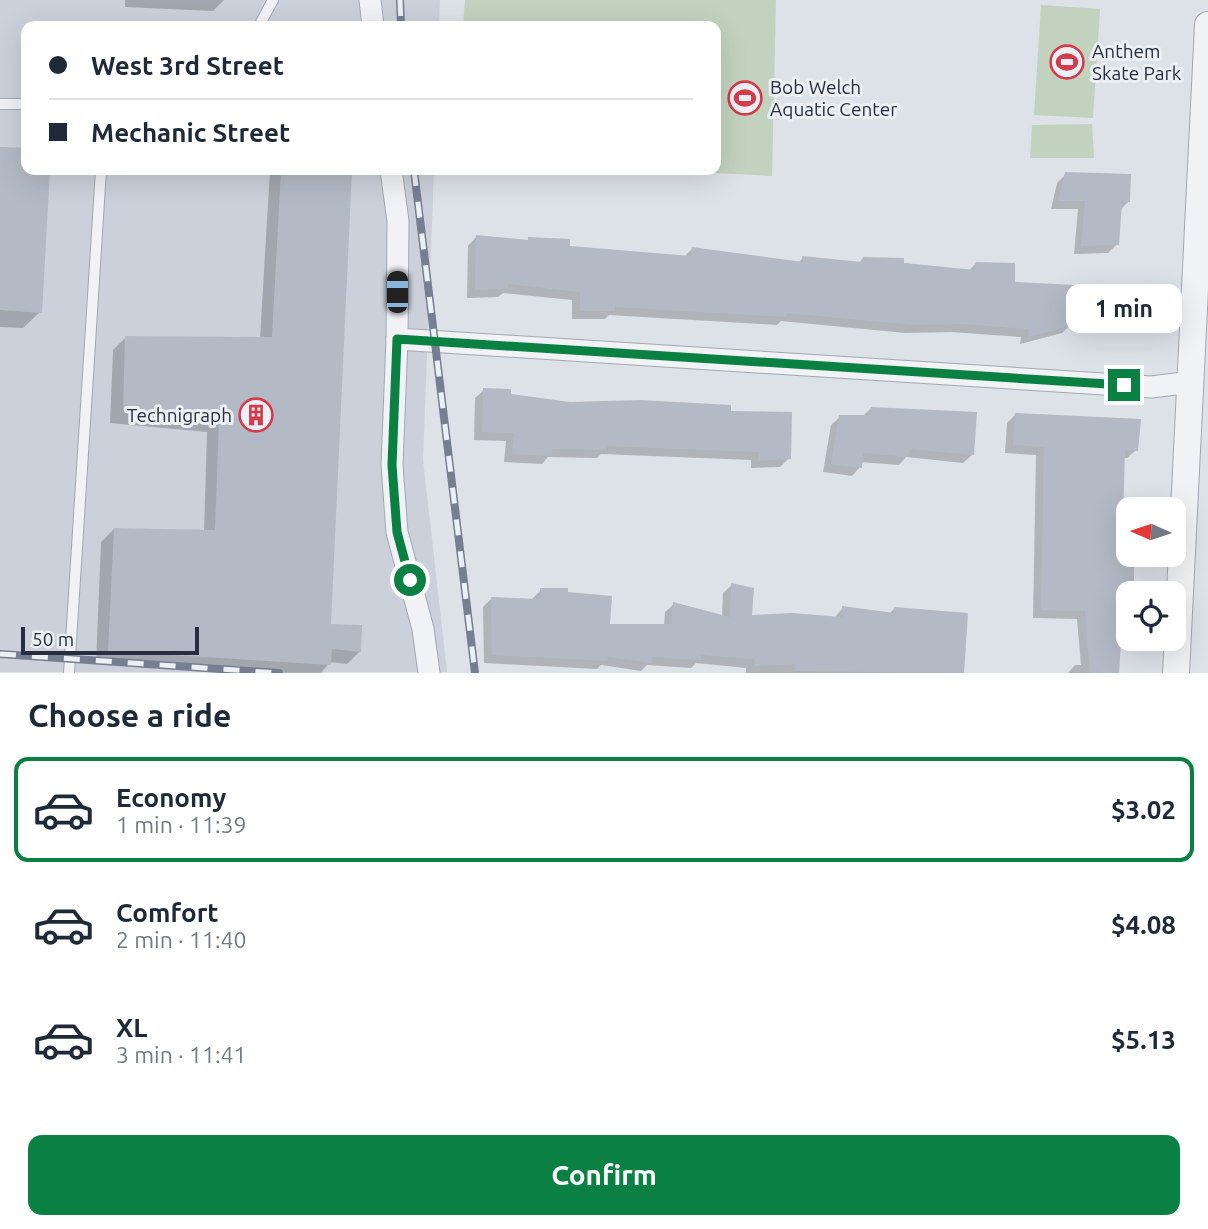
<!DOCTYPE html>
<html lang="en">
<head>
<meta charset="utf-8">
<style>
  body { margin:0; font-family:Ubuntu,sans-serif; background:#f2f2f3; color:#1f2937; height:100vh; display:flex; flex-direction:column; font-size:26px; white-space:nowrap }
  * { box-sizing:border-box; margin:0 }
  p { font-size:23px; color:#747a83 }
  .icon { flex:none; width:38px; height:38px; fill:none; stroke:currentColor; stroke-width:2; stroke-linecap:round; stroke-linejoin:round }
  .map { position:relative; height:673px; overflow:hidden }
  .side { display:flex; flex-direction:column; background:#fff; flex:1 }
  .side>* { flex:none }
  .banner { position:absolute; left:21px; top:21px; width:700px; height:154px; border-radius:14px; box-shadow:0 7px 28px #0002; display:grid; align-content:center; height:154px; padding:0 28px; background:#fff }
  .needle { width:46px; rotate:273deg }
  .buttons { position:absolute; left:1116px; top:497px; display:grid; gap:14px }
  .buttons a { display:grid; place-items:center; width:70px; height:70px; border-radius:14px; background:#fff; box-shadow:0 7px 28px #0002; font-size:35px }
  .scale { position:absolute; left:21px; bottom:18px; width:178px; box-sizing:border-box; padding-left:7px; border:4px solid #262e3f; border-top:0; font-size:19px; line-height:24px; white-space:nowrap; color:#262e3f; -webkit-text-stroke:5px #ecf0f5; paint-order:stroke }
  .end { position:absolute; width:32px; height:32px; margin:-16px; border:9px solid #0b8043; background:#fff; box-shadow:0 0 0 4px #fff }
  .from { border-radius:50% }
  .bubble { position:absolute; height:49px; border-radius:14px; background:#fff; box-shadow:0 7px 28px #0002; font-size:23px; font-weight:600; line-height:49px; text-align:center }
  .car { position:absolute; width:21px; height:42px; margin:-21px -10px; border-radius:9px; box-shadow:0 0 5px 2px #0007; background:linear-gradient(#222 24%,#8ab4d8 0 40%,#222 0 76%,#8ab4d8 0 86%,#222 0) }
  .banner b { display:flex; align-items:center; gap:24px; height:66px; font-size:26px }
  .banner b+b { border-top:2px solid #e0e1e3 }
  .banner i { width:18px; height:18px; background:#1f2937 }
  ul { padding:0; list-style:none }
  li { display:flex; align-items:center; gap:21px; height:105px; margin:0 14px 10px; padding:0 14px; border:4px solid transparent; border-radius:14px }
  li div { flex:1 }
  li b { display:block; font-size:26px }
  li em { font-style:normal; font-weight:600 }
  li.on { border-color:#0b8043 }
  li>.icon { width:63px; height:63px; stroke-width:1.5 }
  h2 { padding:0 28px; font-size:32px; line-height:84px }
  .button { display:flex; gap:14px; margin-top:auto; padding:14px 28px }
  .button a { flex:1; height:80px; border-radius:14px; background:#0b8043; color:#fff; font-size:28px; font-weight:600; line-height:80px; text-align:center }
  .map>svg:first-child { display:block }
  .built { fill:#cbd0da }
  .green { fill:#c2d2be }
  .shadow { fill:#0003 }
  .building { fill:#b4bac5 }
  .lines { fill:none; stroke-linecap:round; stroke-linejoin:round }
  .service-casing { stroke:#a2a8b2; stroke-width:12 }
  .minor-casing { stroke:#a2a8b2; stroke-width:23 }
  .tertiary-casing { stroke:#a2a8b2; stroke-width:28 }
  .service { stroke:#f0f2f6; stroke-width:10 }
  .minor { stroke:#f0f2f6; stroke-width:21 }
  .tertiary { stroke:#f0f2f6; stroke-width:26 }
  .rail-casing { stroke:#767f92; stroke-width:8 }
  .rail { stroke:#ecf0f5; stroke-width:5; stroke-dasharray:16; stroke-linecap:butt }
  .route { stroke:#0b8043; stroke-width:9 }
  .labels { text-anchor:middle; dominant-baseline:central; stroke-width:6; stroke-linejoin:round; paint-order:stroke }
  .poi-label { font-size:19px; fill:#262e3f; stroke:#ecf0f5; text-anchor:start }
</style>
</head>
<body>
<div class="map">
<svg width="1208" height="673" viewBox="0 0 1208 673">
  <rect width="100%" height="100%" fill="#dde1e8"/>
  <!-- built -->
  <path class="built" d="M0 0H440L439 26H26V170H434L423 460 447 672H0Z"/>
  <!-- green -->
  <g class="green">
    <path d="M465 0H776L772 176 658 170H716V26H463Z"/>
    <path d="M1041 5 1100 9 1093 118 1034 115Z"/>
    <path d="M1092 124 1094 158H1030L1032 125Z"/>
  </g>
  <!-- shadow -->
  <g class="shadow">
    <path d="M125 0H224L213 11 125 7Z"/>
    <path d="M0 149 26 150V170H48L40 312 23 328 0 327Z"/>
    <path d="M270 170H350L329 626 360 651 347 664 330 662 321 673H242L96 663 101 542 114 529 204 532 207 432 110 423 113 350 126 337 260 339Z"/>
    <path d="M1066 174 1129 201 1120 210 1117 244 1108 253 1074 254 1078 209H1051L1057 183Z"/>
    <path d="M476 237 526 242 529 239 568 248 684 257 692 249 798 263 803 258 859 263 863 258 969 271 976 263 1013 283 1071 324 1062 333 1020 344 1021 337 951 332 905 333 781 321 777 325 609 315 605 319H572V300L503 293 498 297 467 298 468 246Z"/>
    <path d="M484 390 570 404 729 413 789 458 780 467 751 468V460L601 454 597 458 548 457 542 464 504 462 506 441 474 440 475 398Z"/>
    <path d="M871 408 972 455 963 463 906 457 899 465 860 462V467L852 476 823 472 831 425 840 417 863 416Z"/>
    <path d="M1015 415 1136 450 1127 458H1123L1121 522 1129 555H1132V581L1129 612 1121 620 1118 673H1068L1075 665H1081L1077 619 1033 618 1036 455 1005 453 1007 423Z"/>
    <path d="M732 585 750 616 834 618 843 608 889 614 894 609 963 673H746V668L696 663 691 668 647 665 641 671 601 665 597 669 484 663 483 607 491 599H532L541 590 566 593 608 626H664L665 612 674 604 722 617 723 593Z"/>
  </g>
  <!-- building -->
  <g class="building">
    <path d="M0 147 26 148V170H50L42 313 0 310Z"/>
    <path d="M281 170H352L331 624 362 625 361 652 332 649 331 665 108 651 114 528 215 530 219 419 123 411 125 336 272 337Z"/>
    <path d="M1065 172 1131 174 1130 202H1122L1119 245 1081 246 1085 201H1058Z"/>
    <path d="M476 235 528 240V237L570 239V246L691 256 692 247 803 262 802 256 862 262 863 257 904 258V263L975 270 976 262 1015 263V282L1074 285 1073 325 1028 337 1029 329 961 324 915 325 787 313V317L615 307V311H580V292L508 284V289L475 290Z"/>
    <path d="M483 388 511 389V394L570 402 640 400 731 405V411L792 412 791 459 758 461 759 452 607 446V450L552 449V456L512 454 514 433 482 432Z"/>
    <path d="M871 407 977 412 974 455 910 449 909 457 863 453 862 468 831 464 839 415H870Z"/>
    <path d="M1015 413 1141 419 1138 451 1125 450 1123 520H1129V555H1134V581L1133 593H1129V612H1123L1119 673H1090L1085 611 1041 610 1044 447 1013 445Z"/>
    <path d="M731 583 754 588 752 615 792 613 842 617V606L894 613V607L968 613 964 673 795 671 796 664 755 666 754 659 701 655V660L652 657V663L608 657 607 661 492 655 491 597 540 599V588H568V592L612 596 610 624H671L673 602 730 617Z"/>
  </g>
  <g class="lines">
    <defs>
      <g id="service">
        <path d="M259 26 273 0"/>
        <path d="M0 104H26"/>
        <path d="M69 673 101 170"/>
      </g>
      <g id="minor">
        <path d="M370 0 373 26"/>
        <path d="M391 170 398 221 397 339 392 465 397 532 423 629 429 673"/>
        <path d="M397 339 1151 387 1192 382"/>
      </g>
      <path id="tertiary" d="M1176 673 1208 25"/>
    </defs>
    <!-- service casing -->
    <use href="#service" class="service-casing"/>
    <!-- minor casing -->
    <use href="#minor" class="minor-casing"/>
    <!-- tertiary casing -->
    <use href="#tertiary" class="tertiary-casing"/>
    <!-- service -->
    <use href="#service" class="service"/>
    <!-- minor -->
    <use href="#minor" class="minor"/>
    <!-- tertiary -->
    <use href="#tertiary" class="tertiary"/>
    <defs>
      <g id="rail">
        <path d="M400 0 401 26"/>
        <path d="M414 170 475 673"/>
        <path d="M0 654 279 673"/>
      </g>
    </defs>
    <!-- rail casing -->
    <use href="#rail" class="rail-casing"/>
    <!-- rail -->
    <use href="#rail" class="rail"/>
  </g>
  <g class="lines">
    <!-- route -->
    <path class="route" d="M410 580 397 532 392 465 397 339 1124 385"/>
  </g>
  <!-- icons -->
  <defs>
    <symbol id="stadium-ring" viewBox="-11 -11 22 22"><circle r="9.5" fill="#ecf0f5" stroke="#d43b4d" stroke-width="1.5"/><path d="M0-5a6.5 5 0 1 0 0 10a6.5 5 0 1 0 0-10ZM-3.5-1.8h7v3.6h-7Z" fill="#d43b4d"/></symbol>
    <symbol id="building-ring" viewBox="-11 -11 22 22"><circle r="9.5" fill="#ecf0f5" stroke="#d43b4d" stroke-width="1.5"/><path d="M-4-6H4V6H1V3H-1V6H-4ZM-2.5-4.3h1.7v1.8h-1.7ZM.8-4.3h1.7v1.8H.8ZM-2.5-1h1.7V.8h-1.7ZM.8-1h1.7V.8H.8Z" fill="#d43b4d"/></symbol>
  </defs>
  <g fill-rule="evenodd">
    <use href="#stadium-ring" x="1048" y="43" width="38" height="38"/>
    <use href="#stadium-ring" x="726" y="79" width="38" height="38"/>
    <use href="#building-ring" x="237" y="396" width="38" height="38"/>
  </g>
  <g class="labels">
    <!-- poi labels -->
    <g class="poi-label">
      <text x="1092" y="51">Anthem<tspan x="1092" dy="22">Skate Park</tspan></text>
      <text x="770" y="87">Bob Welch<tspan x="770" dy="22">Aquatic Center</tspan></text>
      <text x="232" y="415" text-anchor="end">Technigraph</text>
    </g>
  </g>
</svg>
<div class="buttons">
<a><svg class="needle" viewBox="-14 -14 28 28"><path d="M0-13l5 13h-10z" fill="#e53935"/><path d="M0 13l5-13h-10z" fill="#747a83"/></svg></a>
<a><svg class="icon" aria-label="locate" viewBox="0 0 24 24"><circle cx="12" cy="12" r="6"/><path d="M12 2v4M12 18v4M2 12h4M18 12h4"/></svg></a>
</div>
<div class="scale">50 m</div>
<i class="end from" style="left:410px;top:580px"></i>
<i class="end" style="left:1124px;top:385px"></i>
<div class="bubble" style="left:1066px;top:284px;width:116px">1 min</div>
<i class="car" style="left:397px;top:292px;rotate:0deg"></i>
<div class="banner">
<b><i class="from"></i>West 3rd Street</b>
<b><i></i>Mechanic Street</b>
</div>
</div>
<section class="side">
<h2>Choose a ride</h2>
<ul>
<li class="on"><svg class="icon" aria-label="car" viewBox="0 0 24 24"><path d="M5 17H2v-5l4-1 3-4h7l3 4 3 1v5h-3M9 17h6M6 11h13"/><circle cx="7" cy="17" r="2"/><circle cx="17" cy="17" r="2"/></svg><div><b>Economy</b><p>1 min · 11:39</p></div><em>$3.02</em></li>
<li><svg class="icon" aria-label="car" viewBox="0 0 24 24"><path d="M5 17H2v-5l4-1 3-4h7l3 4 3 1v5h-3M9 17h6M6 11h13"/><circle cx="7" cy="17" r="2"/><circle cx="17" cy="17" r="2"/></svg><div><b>Comfort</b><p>2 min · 11:40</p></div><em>$4.08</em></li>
<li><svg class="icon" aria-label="car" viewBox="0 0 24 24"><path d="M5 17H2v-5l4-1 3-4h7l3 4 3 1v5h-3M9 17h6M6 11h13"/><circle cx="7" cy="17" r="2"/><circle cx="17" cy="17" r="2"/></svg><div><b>XL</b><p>3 min · 11:41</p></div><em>$5.13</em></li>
</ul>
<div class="button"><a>Confirm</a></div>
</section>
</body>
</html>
